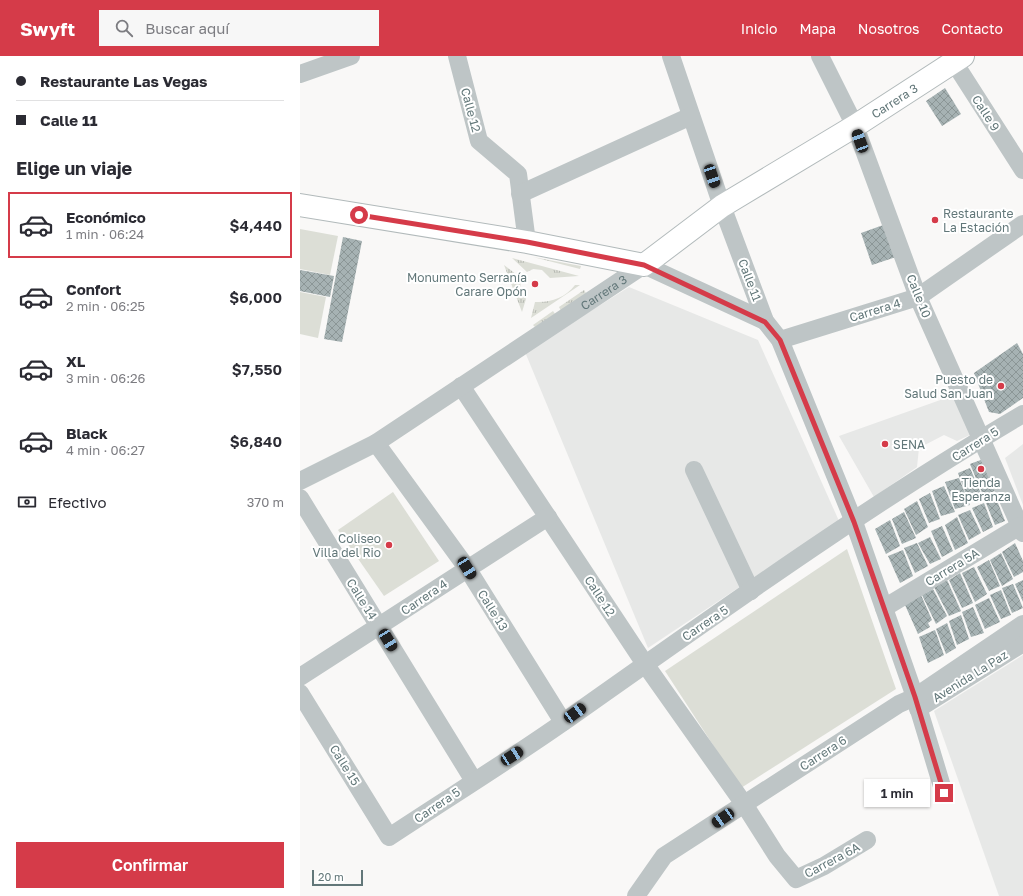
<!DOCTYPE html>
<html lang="es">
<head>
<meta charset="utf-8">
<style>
  body { margin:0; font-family:"Golos Text",sans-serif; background:#f7f7f7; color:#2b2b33; height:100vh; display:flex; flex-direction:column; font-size:15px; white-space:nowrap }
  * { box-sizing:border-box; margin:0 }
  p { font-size:13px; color:#7c7c81 }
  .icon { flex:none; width:22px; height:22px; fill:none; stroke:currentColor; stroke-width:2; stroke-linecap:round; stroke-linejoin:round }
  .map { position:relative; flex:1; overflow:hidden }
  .details { display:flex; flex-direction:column; background:#fff; width:300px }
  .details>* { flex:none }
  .banner { display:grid; align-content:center; height:88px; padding:0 16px; background:#fff }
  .scale { position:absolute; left:12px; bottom:10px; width:51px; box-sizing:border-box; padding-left:4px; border:2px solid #627779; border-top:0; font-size:11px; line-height:14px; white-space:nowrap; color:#627779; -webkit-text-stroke:3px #fff; paint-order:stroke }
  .end { position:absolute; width:18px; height:18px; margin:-9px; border:5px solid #d53b49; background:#fff; box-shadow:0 0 0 2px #fff }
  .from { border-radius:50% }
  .bubble { position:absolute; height:28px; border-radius:0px; background:#fff; box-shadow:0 1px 3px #0004; font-size:13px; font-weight:600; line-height:28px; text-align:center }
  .car { position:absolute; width:12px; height:24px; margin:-12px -6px; border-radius:5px; box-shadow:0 0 3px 1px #0007; background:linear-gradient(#222 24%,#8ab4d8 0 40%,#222 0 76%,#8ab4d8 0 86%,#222 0) }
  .banner b { display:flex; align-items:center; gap:14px; height:38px; font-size:15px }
  .banner b+b { border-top:1px solid #e1e1e2 }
  .banner i { width:10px; height:10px; background:#2b2b33 }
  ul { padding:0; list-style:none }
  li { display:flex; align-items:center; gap:12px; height:66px; margin:0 8px 6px; padding:0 8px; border:2px solid transparent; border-radius:0px }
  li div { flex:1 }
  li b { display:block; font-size:15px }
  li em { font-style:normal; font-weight:600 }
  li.current { border-color:#d53b49 }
  li>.icon { width:36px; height:36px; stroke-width:1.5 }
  h2 { padding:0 16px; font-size:18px; line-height:48px }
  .pay { display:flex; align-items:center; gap:10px; height:44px; padding:0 16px; font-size:15px }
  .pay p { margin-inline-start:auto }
  .button { display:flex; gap:8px; margin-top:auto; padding:8px 16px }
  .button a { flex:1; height:46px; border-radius:0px; background:#d53b49; color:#fff; font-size:16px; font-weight:600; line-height:46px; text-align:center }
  header { display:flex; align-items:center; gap:24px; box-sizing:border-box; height:56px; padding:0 20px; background:#d53b49; color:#fff }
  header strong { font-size:19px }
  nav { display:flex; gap:22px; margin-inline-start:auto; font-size:14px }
  .search { width:280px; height:36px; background:#f7f7f7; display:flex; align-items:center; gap:10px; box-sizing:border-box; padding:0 14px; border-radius:0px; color:#7c7c81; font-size:15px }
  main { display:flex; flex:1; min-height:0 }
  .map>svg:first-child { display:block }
  .built { fill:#e7e8e7 }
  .grass { fill:url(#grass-tufts) }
  .garden { fill:#dcded6 }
  .building { fill:url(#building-cross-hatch) }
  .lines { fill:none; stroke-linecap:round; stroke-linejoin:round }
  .major-casing { stroke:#b2babb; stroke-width:24 }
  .minor { stroke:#bec5c6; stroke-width:18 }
  .major { stroke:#fff; stroke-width:22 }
  .route { stroke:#d53b49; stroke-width:5 }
  .poi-dot { fill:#d53b49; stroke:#fff; stroke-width:1.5 }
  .labels { text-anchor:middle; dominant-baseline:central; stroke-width:4; stroke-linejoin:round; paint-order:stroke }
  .street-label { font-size:12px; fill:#627779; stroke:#fff }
  .poi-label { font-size:12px; fill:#627779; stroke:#fff; text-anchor:end }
</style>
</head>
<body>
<header>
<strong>Swyft</strong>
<div class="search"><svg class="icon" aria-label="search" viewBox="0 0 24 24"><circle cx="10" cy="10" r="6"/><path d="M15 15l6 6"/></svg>Buscar aquí</div>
<nav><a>Inicio</a><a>Mapa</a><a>Nosotros</a><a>Contacto</a></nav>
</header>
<main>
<section class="details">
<div class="banner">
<b><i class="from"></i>Restaurante Las Vegas</b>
<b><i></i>Calle 11</b>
</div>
<h2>Elige un viaje</h2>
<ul>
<li class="current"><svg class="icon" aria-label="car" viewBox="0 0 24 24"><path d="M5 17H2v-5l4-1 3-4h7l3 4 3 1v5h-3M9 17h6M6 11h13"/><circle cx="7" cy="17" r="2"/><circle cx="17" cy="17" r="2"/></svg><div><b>Económico</b><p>1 min · 06:24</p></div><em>$4,440</em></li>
<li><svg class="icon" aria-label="car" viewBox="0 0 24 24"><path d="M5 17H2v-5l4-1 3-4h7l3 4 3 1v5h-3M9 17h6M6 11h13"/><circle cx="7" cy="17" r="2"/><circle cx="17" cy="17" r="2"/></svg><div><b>Confort</b><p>2 min · 06:25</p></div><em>$6,000</em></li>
<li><svg class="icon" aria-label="car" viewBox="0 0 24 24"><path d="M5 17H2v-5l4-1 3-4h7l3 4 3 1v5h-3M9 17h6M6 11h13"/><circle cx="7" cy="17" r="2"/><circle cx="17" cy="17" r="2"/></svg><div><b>XL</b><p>3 min · 06:26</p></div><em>$7,550</em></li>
<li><svg class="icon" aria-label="car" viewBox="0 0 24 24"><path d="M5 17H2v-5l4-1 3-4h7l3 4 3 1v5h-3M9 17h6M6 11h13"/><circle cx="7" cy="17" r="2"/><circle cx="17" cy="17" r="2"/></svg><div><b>Black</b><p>4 min · 06:27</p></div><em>$6,840</em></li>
</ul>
<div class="pay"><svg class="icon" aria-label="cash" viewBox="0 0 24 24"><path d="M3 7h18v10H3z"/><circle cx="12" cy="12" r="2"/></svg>Efectivo<p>370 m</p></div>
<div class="button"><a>Confirmar</a></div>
</section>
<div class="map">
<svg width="723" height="840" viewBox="0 0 723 840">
  <defs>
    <pattern id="grass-tufts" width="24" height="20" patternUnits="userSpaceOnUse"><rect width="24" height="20" fill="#dcded6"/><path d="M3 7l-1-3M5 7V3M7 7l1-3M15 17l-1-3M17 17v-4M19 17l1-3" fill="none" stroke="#b6b9b2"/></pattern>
    <pattern id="building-cross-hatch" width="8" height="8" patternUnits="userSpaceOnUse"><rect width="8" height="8" fill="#a6b2b3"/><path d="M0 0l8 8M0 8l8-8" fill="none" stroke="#8b9696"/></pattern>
  </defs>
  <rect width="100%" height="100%" fill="#f9f8f7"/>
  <!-- built -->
  <g class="built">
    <path d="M329 231 458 284 539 465 348 592 225 296Z"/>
    <path d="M660 337 672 378 657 385 644 379 619 392 617 411 574 441 539 380Z"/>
    <path d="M723 388V449L705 402Z"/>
    <path d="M723 599V840H699L634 655Z"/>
  </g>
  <!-- grass -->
  <g class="grass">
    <path d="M233 201 281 210 280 213Z"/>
    <path d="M212 202 279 220 250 222 242 214 233 213 227 216Z"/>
    <path d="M204 209 221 222 220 234 226 243 222 256Z"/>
    <path d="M275 229H280L231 262 235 246C250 247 265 242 275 229Z"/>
    <path d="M284 234 286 237 261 255 259 251Z"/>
    <path d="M253 255 255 258 235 271 233 269Z"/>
  </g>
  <!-- garden -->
  <g class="garden">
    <path d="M0 173 38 180 30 219 0 213Z"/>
    <path d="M0 236 26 241 18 282 0 278Z"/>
    <path d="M93 436 139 505 84 540 38 474Z"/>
    <path d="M547 493 596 633 441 732 365 615Z"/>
  </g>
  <!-- building -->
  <g class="building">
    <path d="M645 32 661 58 642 70 626 45Z"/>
    <path d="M586 168 596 201 572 209 561 177Z"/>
    <path d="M43 181 62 185 42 286 24 283Z"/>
    <path d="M0 214 34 220 30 241 0 235Z"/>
    <path d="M717 287 723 298V342L700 358 689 356 674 317Z"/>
    <path d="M686 402 698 434 683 439 670 408Z"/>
    <path d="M670 412 683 442 669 446 658 417Z"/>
    <path d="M659 422 670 449 655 453 645 426Z"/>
    <path d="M644 430 655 456 641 460 632 435Z"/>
    <path d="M630 437 640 463 629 467 619 443Z"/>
    <path d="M696 442 705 465 695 469 686 447Z"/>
    <path d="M617 445 628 471 616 479 604 453Z"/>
    <path d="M684 447 693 471 683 476 672 452Z"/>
    <path d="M670 454 681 477 669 484 658 459Z"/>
    <path d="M604 456 616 482 602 488 592 463Z"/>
    <path d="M657 461 668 487 655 494 645 469Z"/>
    <path d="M590 464 600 490 586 498 575 473Z"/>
    <path d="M642 470 653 495 642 501 631 475Z"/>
    <path d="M630 481 641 503 630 508 618 487Z"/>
    <path d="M617 487 628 510 615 517 604 492Z"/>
    <path d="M715 487 723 505V516L714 521 702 496Z"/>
    <path d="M603 494 613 520 600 527 588 500Z"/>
    <path d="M701 497 713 523 702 530 690 504Z"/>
    <path d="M689 504 700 530 689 535 677 511Z"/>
    <path d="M674 511 687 538 675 546 662 517Z"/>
    <path d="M660 517 673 547 662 552 649 524Z"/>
    <path d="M647 524 661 555 649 560 634 531Z"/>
    <path d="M723 524V546L715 528Z"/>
    <path d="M713 528 723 552 712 557 702 532Z"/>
    <path d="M633 533 647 560 636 568 622 539Z"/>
    <path d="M701 534 711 559 701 563 690 539Z"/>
    <path d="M621 539 632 564 628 567 630 571 618 578 605 549Z"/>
    <path d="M689 542 700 566 685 573 675 549Z"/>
    <path d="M673 551 684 577 671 581 662 556Z"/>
    <path d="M661 559 669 583 657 589 649 565Z"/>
    <path d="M647 567 656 592 646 598 636 573Z"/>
    <path d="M635 574 644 599 628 607 619 581Z"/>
  </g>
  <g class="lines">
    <defs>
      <g id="major">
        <path id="s2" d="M0 149 227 186 344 209 422 150 555 70 663 0"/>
      </g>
    </defs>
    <!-- major casing -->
    <use href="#major" class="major-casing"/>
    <!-- minor -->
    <g class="minor">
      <path d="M157 0 179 85 218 118 227 186"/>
      <path d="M371 0 422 150 465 265 480 284 554 466 615 641 644 737"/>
      <path d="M520 0 555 70 618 241 723 477"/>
      <path d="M650 0 723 114"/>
      <path d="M0 18 51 0"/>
      <path d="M220 138 391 60"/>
      <path d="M480 284 618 241 723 168"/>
      <path d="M161 330 345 608 444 748 477 800 496 823 524 810 567 784"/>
      <path d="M76 387 167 512 263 666"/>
      <path d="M394 414 451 535"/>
      <path id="s1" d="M0 425 76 387 344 209 465 265"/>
      <path d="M0 442 174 725"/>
      <path d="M584 552 720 470"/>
      <path d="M0 621 248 461"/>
      <path d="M0 637 89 781C148 742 208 705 265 665 415 559 565 451 723 358"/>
      <path d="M618 653 723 587"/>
      <path d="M336 840 364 800 599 648 615 641 723 568"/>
    </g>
    <!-- major -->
    <use href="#major" class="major"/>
  </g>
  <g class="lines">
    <!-- route -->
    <path class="route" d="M59 159 227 186 344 209 465 266 480 284 554 466 615 641 644 737"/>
  </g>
  <!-- markers -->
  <g class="poi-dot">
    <circle cx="635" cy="164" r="4"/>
    <circle cx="235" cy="228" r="4"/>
    <circle cx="701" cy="330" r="4"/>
    <circle cx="585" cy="388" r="4"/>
    <circle cx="681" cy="413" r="4"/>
    <circle cx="89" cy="489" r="4"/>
  </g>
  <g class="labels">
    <!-- street labels -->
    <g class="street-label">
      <text stroke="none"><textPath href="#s2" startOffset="649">Carrera 3</textPath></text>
      <text transform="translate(171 54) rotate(75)">Calle 12</text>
      <text transform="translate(686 57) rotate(57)">Calle 9</text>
      <text transform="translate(450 224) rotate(69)">Calle 11</text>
      <text stroke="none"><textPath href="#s1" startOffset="358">Carrera 3</textPath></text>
      <text transform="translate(619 240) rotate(68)">Calle 10</text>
      <text transform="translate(575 254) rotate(-17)">Carrera 4</text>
      <text transform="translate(675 388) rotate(-32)">Carrera 5</text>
      <text transform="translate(652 511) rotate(-31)">Carrera 5A</text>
      <text transform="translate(300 540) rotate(57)">Calle 12</text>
      <text transform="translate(124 541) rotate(-34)">Carrera 4</text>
      <text transform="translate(62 543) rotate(58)">Calle 14</text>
      <text transform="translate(193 554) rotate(58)">Calle 13</text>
      <text transform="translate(405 567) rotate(-34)">Carrera 5</text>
      <text transform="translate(670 620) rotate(-32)">Avenida La Paz</text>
      <text transform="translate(523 697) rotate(-33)">Carrera 6</text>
      <text transform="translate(45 709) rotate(58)">Calle 15</text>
      <text transform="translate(137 749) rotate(-34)">Carrera 5</text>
      <text transform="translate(532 804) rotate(-28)">Carrera 6A</text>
    </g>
    <!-- poi labels -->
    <g class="poi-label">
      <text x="643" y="157" text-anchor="start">Restaurante<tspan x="643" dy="14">La Estación</tspan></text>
      <text x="227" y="221">Monumento Serranía<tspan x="227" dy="14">Carare Opón</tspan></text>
      <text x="693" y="323">Puesto de<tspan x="693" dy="14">Salud San Juan</tspan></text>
      <text x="593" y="388" text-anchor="start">SENA</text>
      <text x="681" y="426" text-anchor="middle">Tienda<tspan x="681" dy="14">Esperanza</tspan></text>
      <text x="81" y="482">Coliseo<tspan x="81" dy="14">Villa del Rio</tspan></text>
    </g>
  </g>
</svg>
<div class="scale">20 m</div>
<i class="end from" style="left:59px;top:159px"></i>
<i class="end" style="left:644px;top:737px"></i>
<div class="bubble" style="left:564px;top:723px;width:66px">1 min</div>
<i class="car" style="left:560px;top:85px;rotate:340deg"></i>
<i class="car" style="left:412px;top:120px;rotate:161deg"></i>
<i class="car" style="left:167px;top:512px;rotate:148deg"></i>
<i class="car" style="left:88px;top:584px;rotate:149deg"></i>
<i class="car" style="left:275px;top:657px;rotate:54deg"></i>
<i class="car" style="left:212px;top:700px;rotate:57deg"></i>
<i class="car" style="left:423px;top:762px;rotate:236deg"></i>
</div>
</main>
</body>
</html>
